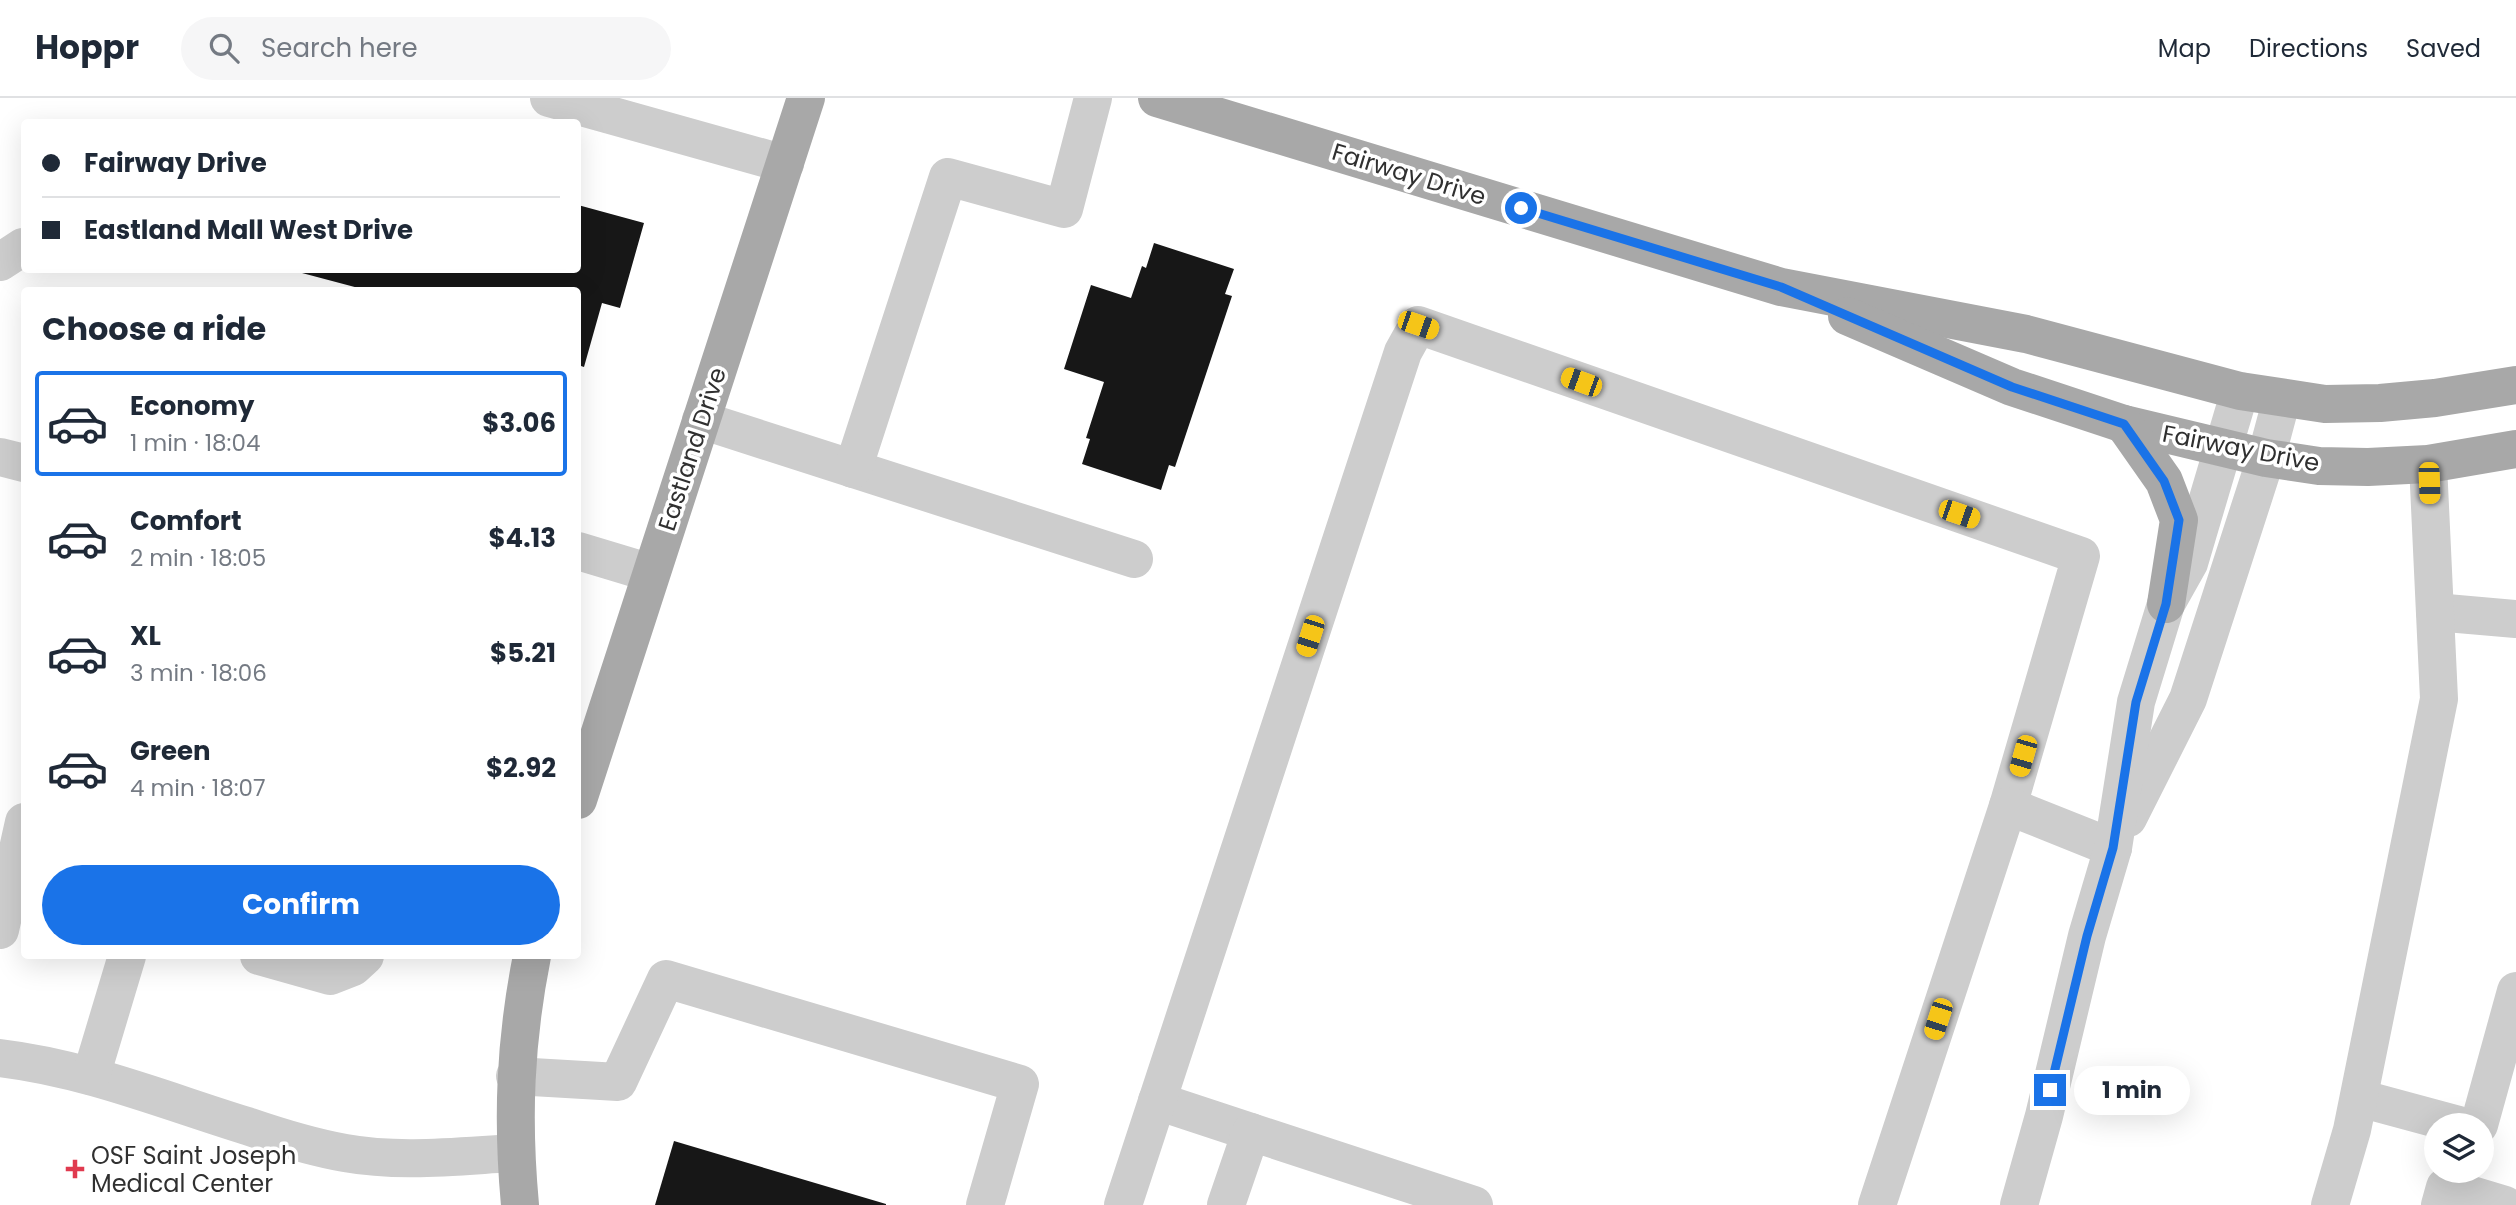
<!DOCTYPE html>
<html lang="en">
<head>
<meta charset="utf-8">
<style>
  body { margin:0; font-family:Poppins,sans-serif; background:#f6f6f7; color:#1f2937; height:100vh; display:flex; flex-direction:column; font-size:26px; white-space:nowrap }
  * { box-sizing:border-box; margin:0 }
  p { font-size:23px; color:#747a83 }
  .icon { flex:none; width:38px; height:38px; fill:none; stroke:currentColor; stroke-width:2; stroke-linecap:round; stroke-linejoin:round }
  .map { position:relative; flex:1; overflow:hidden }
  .side { position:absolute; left:21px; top:189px; width:560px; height:672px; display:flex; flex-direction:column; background:#fff; border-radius:7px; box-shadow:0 7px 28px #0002 }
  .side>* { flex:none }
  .banner { position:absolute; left:21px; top:21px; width:560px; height:154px; border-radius:7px; box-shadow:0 7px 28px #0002; display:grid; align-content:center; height:154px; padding:0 21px; background:#fff }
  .controls { position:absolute; left:2424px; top:1015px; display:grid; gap:14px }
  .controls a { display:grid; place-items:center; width:70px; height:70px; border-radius:50%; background:#fff; box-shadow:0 7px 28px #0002; font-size:35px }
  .end { position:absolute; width:32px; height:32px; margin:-16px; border:9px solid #1a73e8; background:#fff; box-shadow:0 0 0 4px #fff }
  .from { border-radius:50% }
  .bubble { position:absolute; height:49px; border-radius:24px; background:#fff; box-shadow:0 7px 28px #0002; font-size:23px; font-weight:700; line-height:49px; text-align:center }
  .car { position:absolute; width:21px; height:42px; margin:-21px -10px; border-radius:9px; box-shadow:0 0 5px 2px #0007; background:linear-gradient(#f5c518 24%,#345 0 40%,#f5c518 0 76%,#345 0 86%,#f5c518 0) }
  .banner b { display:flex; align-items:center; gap:24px; height:66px; font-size:26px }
  .banner b+b { border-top:2px solid #e0e1e3 }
  .banner i { width:18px; height:18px; background:#1f2937 }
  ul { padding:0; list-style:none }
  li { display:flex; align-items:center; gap:21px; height:105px; margin:0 14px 10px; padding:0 7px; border:4px solid transparent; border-radius:7px }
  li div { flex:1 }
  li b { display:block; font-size:26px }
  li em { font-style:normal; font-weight:700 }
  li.on { border-color:#1a73e8 }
  li>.icon { width:63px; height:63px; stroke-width:1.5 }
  h2 { padding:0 21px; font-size:32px; line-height:84px }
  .cta { display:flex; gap:14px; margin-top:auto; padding:14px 21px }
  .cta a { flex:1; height:80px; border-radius:42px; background:#1a73e8; color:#fff; font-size:28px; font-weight:700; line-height:80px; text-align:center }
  header { display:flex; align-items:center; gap:42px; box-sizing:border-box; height:98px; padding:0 35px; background:#fff; border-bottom:2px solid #e0e1e3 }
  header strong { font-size:33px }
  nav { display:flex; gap:38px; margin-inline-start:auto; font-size:24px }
  .search { width:490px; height:63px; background:#f6f6f7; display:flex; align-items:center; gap:18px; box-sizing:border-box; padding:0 24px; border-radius:38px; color:#747a83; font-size:26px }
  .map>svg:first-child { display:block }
  .building { fill:#171717 }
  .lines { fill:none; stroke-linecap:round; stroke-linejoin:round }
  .minor { stroke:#cdcdcd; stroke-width:38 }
  .major { stroke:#a8a8a8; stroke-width:38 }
  .route { stroke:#1a73e8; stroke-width:9 }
  .poi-dot { fill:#e03a4f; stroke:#fff; stroke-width:2.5 }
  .labels { text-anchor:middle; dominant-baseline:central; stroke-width:7; stroke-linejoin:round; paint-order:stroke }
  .street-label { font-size:24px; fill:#303030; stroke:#fff }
  .poi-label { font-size:24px; fill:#303030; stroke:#fff; text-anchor:start }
</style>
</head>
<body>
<header>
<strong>Hoppr</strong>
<div class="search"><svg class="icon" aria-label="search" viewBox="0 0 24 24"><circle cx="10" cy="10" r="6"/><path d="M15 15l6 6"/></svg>Search here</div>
<nav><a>Map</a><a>Directions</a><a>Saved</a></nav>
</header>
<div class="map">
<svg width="2516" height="1107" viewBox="0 0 2516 1107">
  <rect width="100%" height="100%" fill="#fff"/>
  <!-- building -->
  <g class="building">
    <path d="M578 107 644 125 620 210 602 205 584 269 578 267V192H366L302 175 303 172H578Z"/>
    <path d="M1154 145 1234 171 1225 196 1232 198 1175 369 1169 367 1161 392 1082 366 1090 341 1086 340 1104 284 1064 271 1091 187 1131 200 1142 168 1146 170Z"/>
    <path d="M674 1043 886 1106V1107H655Z"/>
  </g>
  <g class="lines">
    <!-- minor -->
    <g class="minor">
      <path d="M549 0 785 66"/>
      <path d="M0 164 23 149"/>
      <path d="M701 322 1134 461"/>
      <path d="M0 359 24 365"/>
      <path d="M853 371 948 79 1064 111 1093 0"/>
      <path d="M578 453 651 475"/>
      <path d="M2435 514 2516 521"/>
      <path d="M2128 720 2188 601 2266 360 2282 300"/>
      <path d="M0 832 24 724"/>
      <path d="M259 858 330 878 353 869 365 858"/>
      <path d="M0 960C85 970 166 1003 247 1028 279 1039 311 1049 345 1055 400 1065 459 1058 515 1055"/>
      <path d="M91 978 127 858"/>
      <path d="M515 978 618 984 666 881 1020 986 985 1107"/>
      <path d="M2359 1000 2459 1027"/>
      <path d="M1157 1003 1251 1034"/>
      <path d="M2479 1027 2516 893"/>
      <path d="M1123 1107 1403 254 1418 227 2081 458 2008 708"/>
      <path d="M1226 1107 1251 1034 1474 1107"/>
      <path d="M1877 1107 2008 708 2113 750"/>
      <path d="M2019 1107 2044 1018 2087 838 2113 750 2136 604 2166 506 2189 465 2240 293"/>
      <path d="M2330 1107 2352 1032 2439 601 2428 366"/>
      <path d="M2440 1107 2445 1089 2505 1107"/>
    </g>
    <!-- major -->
    <g class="major">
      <path d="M1157 0 1781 189 2026 236 2240 293 2325 306 2380 305 2435 300 2516 287"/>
      <path d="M1847 218 2012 289 2124 326 2266 360 2319 368 2368 369 2428 366 2516 351"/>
      <path d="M2124 326 2164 383 2179 422 2166 506"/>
      <path d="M578 702 806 0"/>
      <path d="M520 1107C512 1021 515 943 532 858"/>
    </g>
  </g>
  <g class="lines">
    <!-- route -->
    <path class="route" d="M1521 110 1781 189 2012 289 2124 326 2164 383 2179 422 2166 506 2136 604 2113 750 2087 838 2050 992"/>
  </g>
  <!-- markers -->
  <path class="poi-dot" d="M71.5 1060.5h7v7h7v7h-7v7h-7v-7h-7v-7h7z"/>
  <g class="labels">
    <!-- street labels -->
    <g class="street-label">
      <text transform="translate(1409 76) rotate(17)">Fairway Drive</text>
      <text transform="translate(2241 350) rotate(11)">Fairway Drive</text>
      <text transform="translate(692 351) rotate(-72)">Eastland Drive</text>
    </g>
    <!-- poi labels -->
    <g class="poi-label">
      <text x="91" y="1057">OSF Saint Joseph<tspan x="91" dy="28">Medical Center</tspan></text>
    </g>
  </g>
</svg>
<div class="controls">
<a><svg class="icon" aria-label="layers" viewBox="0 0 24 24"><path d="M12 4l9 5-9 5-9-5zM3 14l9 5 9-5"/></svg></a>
</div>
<i class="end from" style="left:1521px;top:110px"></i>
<i class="end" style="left:2050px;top:992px"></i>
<div class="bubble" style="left:2074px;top:968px;width:116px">1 min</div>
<i class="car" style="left:1418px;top:227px;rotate:109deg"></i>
<i class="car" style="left:1581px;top:284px;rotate:290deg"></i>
<i class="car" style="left:2429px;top:385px;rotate:178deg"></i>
<i class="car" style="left:1959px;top:416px;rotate:109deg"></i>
<i class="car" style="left:1310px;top:538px;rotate:198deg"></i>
<i class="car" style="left:2023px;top:658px;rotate:196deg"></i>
<i class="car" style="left:1938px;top:921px;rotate:198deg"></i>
<div class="banner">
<b><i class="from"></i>Fairway Drive</b>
<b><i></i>Eastland Mall West Drive</b>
</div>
<section class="side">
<h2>Choose a ride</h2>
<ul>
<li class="on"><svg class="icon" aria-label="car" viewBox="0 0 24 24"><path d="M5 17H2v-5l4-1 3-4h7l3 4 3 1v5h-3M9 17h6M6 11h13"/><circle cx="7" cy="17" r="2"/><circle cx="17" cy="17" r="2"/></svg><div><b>Economy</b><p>1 min · 18:04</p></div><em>$3.06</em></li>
<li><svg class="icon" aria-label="car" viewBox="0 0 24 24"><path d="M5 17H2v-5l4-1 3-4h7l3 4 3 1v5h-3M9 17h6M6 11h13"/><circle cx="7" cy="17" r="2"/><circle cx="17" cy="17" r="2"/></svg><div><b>Comfort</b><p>2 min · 18:05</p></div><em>$4.13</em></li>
<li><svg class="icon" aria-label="car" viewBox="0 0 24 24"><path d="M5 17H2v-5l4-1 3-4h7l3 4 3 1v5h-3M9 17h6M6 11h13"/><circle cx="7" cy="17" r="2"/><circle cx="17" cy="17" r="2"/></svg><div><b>XL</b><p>3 min · 18:06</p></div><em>$5.21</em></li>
<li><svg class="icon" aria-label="car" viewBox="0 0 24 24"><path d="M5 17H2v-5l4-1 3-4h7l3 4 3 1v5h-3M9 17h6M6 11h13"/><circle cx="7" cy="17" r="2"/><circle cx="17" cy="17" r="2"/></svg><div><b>Green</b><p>4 min · 18:07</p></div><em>$2.92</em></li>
</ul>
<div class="cta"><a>Confirm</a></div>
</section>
</div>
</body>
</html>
